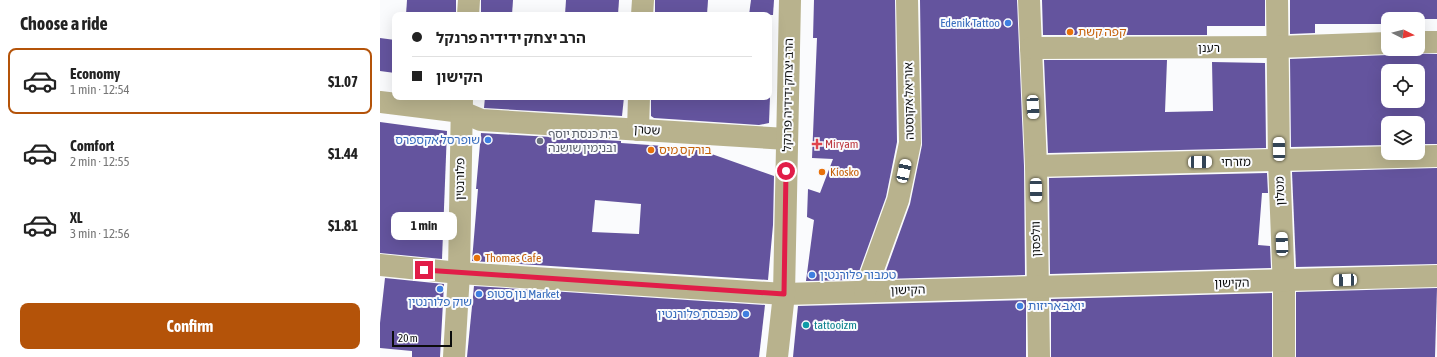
<!DOCTYPE html>
<html lang="en">
<head>
<meta charset="utf-8">
<style>
  body { margin:0; font-family:"Asap Condensed","Noto Sans Hebrew",sans-serif; background:#f2f2f2; color:#222; height:100vh; display:flex; flex-direction:column; font-size:15px; white-space:nowrap }
  * { box-sizing:border-box; margin:0 }
  p { font-size:13px; color:#767676 }
  .icon { flex:none; width:22px; height:22px; fill:none; stroke:currentColor; stroke-width:2; stroke-linecap:round; stroke-linejoin:round }
  .map { position:relative; flex:1; overflow:hidden }
  .drawer { display:flex; flex-direction:column; background:#fff; width:380px }
  .drawer>* { flex:none }
  .guide { position:absolute; left:12px; top:12px; width:380px; height:88px; border-radius:8px; box-shadow:0 4px 16px #0002; display:grid; align-content:center; height:88px; padding:0 20px; background:#fff }
  .needle { width:26px; rotate:96deg }
  .buttons { position:absolute; left:1001px; top:12px; display:grid; gap:8px }
  .buttons a { display:grid; place-items:center; width:44px; height:44px; border-radius:8px; background:#fff; box-shadow:0 4px 16px #0002; font-size:20px }
  .scale { position:absolute; left:12px; bottom:10px; width:60px; box-sizing:border-box; padding-left:4px; border:2px solid #0b0c0c; border-top:0; font-size:11px; line-height:14px; white-space:nowrap; color:#0b0c0c; -webkit-text-stroke:3px #fafbfd; paint-order:stroke }
  .end { position:absolute; width:18px; height:18px; margin:-9px; border:5px solid #e11d48; background:#fff; box-shadow:0 0 0 2px #fff }
  .from { border-radius:50% }
  .bubble { position:absolute; height:28px; border-radius:8px; background:#fff; box-shadow:0 4px 16px #0002; font-size:13px; font-weight:700; line-height:28px; text-align:center }
  .car { position:absolute; width:12px; height:24px; margin:-12px -6px; border-radius:5px; box-shadow:0 0 3px 1px #0007; background:linear-gradient(#fff 24%,#345 0 40%,#fff 0 76%,#345 0 86%,#fff 0) }
  .guide b { display:flex; align-items:center; gap:14px; height:38px; font-size:15px }
  .guide b+b { border-top:1px solid #e0e0e0 }
  .guide i { width:10px; height:10px; background:#222 }
  ul { padding:0; list-style:none }
  li { display:flex; align-items:center; gap:12px; height:66px; margin:0 8px 6px; padding:0 12px; border:2px solid transparent; border-radius:8px }
  li div { flex:1 }
  li b { display:block; font-size:15px }
  li em { font-style:normal; font-weight:700 }
  li.selected { border-color:#b45309 }
  li>.icon { width:36px; height:36px; stroke-width:1.5 }
  h2 { padding:0 20px; font-size:18px; line-height:48px }
  .primary-button { display:flex; gap:8px; margin-top:auto; padding:8px 20px }
  .primary-button a { flex:1; height:46px; border-radius:8px; background:#b45309; color:#fff; font-size:16px; font-weight:700; line-height:46px; text-align:center }
  main { display:flex; flex:1; min-height:0 }
  .map>svg:first-child { display:block }
  .building { fill:#64549e; fill-rule:evenodd }
  .lines { fill:none; stroke-linecap:round; stroke-linejoin:round }
  .minor { stroke:#b8b28d; stroke-width:22 }
  .route { stroke:#e11d48; stroke-width:5 }
  .shop-dot { fill:#3f7fe0; stroke:#fafbfd; stroke-width:1.5 }
  .food-dot { fill:#e8710a; stroke:#fafbfd; stroke-width:1.5 }
  .worship-dot { fill:#6b7280; stroke:#fafbfd; stroke-width:1.5 }
  .health-dot { fill:#e0444e; stroke:#fafbfd; stroke-width:1.5 }
  .culture-dot { fill:#0f9aa8; stroke:#fafbfd; stroke-width:1.5 }
  .labels { text-anchor:middle; dominant-baseline:central; stroke-width:4; stroke-linejoin:round; paint-order:stroke }
  .shop-label { font-size:12px; fill:#366cbe; stroke:#fafbfd; text-anchor:end }
  .food-label { font-size:12px; fill:#c56008; stroke:#fafbfd; text-anchor:start }
  .street-label { font-size:12px; fill:#0b0c0c; stroke:#fafbfd }
  .worship-label { font-size:12px; fill:#5b616d; stroke:#fafbfd; text-anchor:start }
  .health-label { font-size:12px; fill:#be3a42; stroke:#fafbfd; text-anchor:start }
  .culture-label { font-size:12px; fill:#0d838f; stroke:#fafbfd; text-anchor:start }
</style>
</head>
<body>
<main>
<section class="drawer">
<h2>Choose a ride</h2>
<ul>
<li class="selected"><svg class="icon" aria-label="car" viewBox="0 0 24 24"><path d="M5 17H2v-5l4-1 3-4h7l3 4 3 1v5h-3M9 17h6M6 11h13"/><circle cx="7" cy="17" r="2"/><circle cx="17" cy="17" r="2"/></svg><div><b>Economy</b><p>1 min · 12:54</p></div><em>$1.07</em></li>
<li><svg class="icon" aria-label="car" viewBox="0 0 24 24"><path d="M5 17H2v-5l4-1 3-4h7l3 4 3 1v5h-3M9 17h6M6 11h13"/><circle cx="7" cy="17" r="2"/><circle cx="17" cy="17" r="2"/></svg><div><b>Comfort</b><p>2 min · 12:55</p></div><em>$1.44</em></li>
<li><svg class="icon" aria-label="car" viewBox="0 0 24 24"><path d="M5 17H2v-5l4-1 3-4h7l3 4 3 1v5h-3M9 17h6M6 11h13"/><circle cx="7" cy="17" r="2"/><circle cx="17" cy="17" r="2"/></svg><div><b>XL</b><p>3 min · 12:56</p></div><em>$1.81</em></li>
</ul>
<div class="primary-button"><a>Confirm</a></div>
</section>
<div class="map">
<svg width="1057" height="357" viewBox="0 0 1057 357">
  <rect width="100%" height="100%" fill="#fafbfd"/>
  <!-- building -->
  <g class="building">
    <path d="M27 0H76V15H26Z"/>
    <path d="M101 0H133L132 15H101Z"/>
    <path d="M186 0H239L238 15H185Z"/>
    <path d="M275 0H328L327 15H275Z"/>
    <path d="M371 0H394L393 15H369Z"/>
    <path d="M434 0H515L517 142 506 197 476 280 426 281 434 220 427 217 428 189 440 193 453 159 432 158 437 38H433Z"/>
    <path d="M540 0H637L644 166 645 275 503 279 530 204 542 145Z"/>
    <path d="M662 0H885V26H827V35H663Z"/>
    <path d="M910 0H1057V19H1008V24H935V33L910 34Z"/>
    <path d="M0 38 15 40V73L0 71Z"/>
    <path d="M1015 53 1057 54V144H1038V123H1008V145L911 147 910 59 1008 55ZM1008 71H1038V104H1008Z"/>
    <path d="M664 60H787L785 112 833 111 832 62 885 63 886 148 668 153Z"/>
    <path d="M105 97H244L242 116 104 108Z"/>
    <path d="M271 97H390L389 123 379 125 274 118 271 116Z"/>
    <path d="M0 122 67 131 62 259 0 253Z"/>
    <path d="M101 133 241 141V143L326 149V152L394 176 393 225 388 280 92 261 98 189H96ZM215 200 261 204 259 234 212 232Z"/>
    <path d="M1057 168V264L916 267 912 172Z"/>
    <path d="M887 173 888 193H882L878 245 890 246 891 268 670 274 669 178Z"/>
    <path d="M5 278 64 284 60 357H32V351L0 348V323Z"/>
    <path d="M94 286 385 305 379 357H87Z"/>
    <path d="M1057 288 1055 357H916V292Z"/>
    <path d="M892 293V357H671V299Z"/>
    <path d="M646 300V357H413L418 306Z"/>
  </g>
  <g class="lines">
    <!-- minor -->
    <g class="minor">
      <path d="M649 0 656 166 659 357"/>
      <path d="M897 0 899 161 904 289V357"/>
      <path d="M88 15 89 0"/>
      <path d="M262 15 263 0"/>
      <path d="M1038 42H1057"/>
      <path d="M651 48 897 47 1008 43"/>
      <path d="M0 102 82 112 101 120 407 139"/>
      <path d="M258 130 259 97"/>
      <path d="M656 166 1057 156"/>
      <path d="M0 265 79 273 404 294 1057 276"/>
      <path d="M485 291 518 200 530 143 527 0"/>
      <path d="M74 357 79 273 82 98"/>
      <path d="M397 357 404 294 410 0"/>
    </g>
  </g>
  <g class="lines">
    <!-- route -->
    <path class="route" d="M44 270 404 294 406 171"/>
  </g>
  <!-- markers -->
  <g class="shop-dot">
    <circle cx="628" cy="23" r="4"/>
    <circle cx="108" cy="140" r="4"/>
    <circle cx="432" cy="275" r="4"/>
    <circle cx="60" cy="289" r="4"/>
    <circle cx="99" cy="294" r="4"/>
    <circle cx="640" cy="306" r="4"/>
    <circle cx="366" cy="314" r="4"/>
  </g>
  <g class="food-dot">
    <circle cx="690" cy="32" r="4"/>
    <circle cx="271" cy="150" r="4"/>
    <circle cx="442" cy="172" r="4"/>
    <circle cx="97" cy="258" r="4"/>
  </g>
  <circle class="worship-dot" cx="160" cy="141" r="4"/>
  <path class="health-dot" d="M435 138h4v4h4v4h-4v4h-4v-4h-4v-4h4z"/>
  <circle class="culture-dot" cx="426" cy="325" r="4"/>
  <g class="labels">
    <!-- shop labels -->
    <g class="shop-label">
      <text x="620" y="23">Edenik Tattoo</text>
      <text x="100" y="140">שופרסל אקספרס</text>
      <text x="440" y="275" text-anchor="start">טמבור פלורנטין</text>
      <text x="107" y="294" text-anchor="start">נון סטופ Market</text>
      <text x="60" y="302" text-anchor="middle">שוק פלורנטין</text>
      <text x="648" y="306" text-anchor="start">יואב אריזות</text>
      <text x="358" y="314">מכבסת פלורנטין</text>
    </g>
    <!-- food labels -->
    <g class="food-label">
      <text x="698" y="32">קפה קשת</text>
      <text x="279" y="150">בורקס מיס</text>
      <text x="450" y="172">Kiosko</text>
      <text x="105" y="258">Thomas Cafe</text>
    </g>
    <!-- street labels -->
    <g class="street-label">
      <text x="829" y="48">רענן</text>
      <text transform="translate(408 95) rotate(-89)">הרב יצחק ידידיה פרנקל</text>
      <text transform="translate(529 101) rotate(-91)">אוריאל אקוסטה</text>
      <text transform="translate(267 130) rotate(4)">שטרן</text>
      <text transform="translate(856 162) rotate(-1)">מזרחי</text>
      <text transform="translate(80 179) rotate(-89)">פלורנטין</text>
      <text transform="translate(900 191) rotate(-92)">מטלון</text>
      <text transform="translate(656 239) rotate(-91)">וולפסון</text>
      <text transform="translate(852 283) rotate(-1)">הקישון</text>
      <text transform="translate(528 290) rotate(-2)">הקישון</text>
    </g>
    <!-- worship labels -->
    <g class="worship-label">
      <text x="168" y="134">בית כנסת יוסף<tspan x="168" dy="14">ובנימין שושנה</tspan></text>
    </g>
    <!-- health labels -->
    <g class="health-label">
      <text x="445" y="144">Miryam</text>
    </g>
    <!-- culture labels -->
    <g class="culture-label">
      <text x="434" y="325">tattooizm</text>
    </g>
  </g>
</svg>
<div class="buttons">
<a><svg class="needle" viewBox="-14 -14 28 28"><path d="M0-13l5 13h-10z" fill="#e53935"/><path d="M0 13l5-13h-10z" fill="#767676"/></svg></a>
<a><svg class="icon" aria-label="locate" viewBox="0 0 24 24"><circle cx="12" cy="12" r="6"/><path d="M12 2v4M12 18v4M2 12h4M18 12h4"/></svg></a>
<a><svg class="icon" aria-label="layers" viewBox="0 0 24 24"><path d="M12 4l9 5-9 5-9-5zM3 14l9 5 9-5"/></svg></a>
</div>
<div class="scale">20 m</div>
<i class="end from" style="left:406px;top:171px"></i>
<i class="end" style="left:44px;top:270px"></i>
<div class="bubble" style="left:11px;top:212px;width:66px">1 min</div>
<i class="car" style="left:653px;top:107px;rotate:177deg"></i>
<i class="car" style="left:899px;top:149px;rotate:359deg"></i>
<i class="car" style="left:820px;top:162px;rotate:89deg"></i>
<i class="car" style="left:524px;top:171px;rotate:12deg"></i>
<i class="car" style="left:656px;top:190px;rotate:179deg"></i>
<i class="car" style="left:902px;top:244px;rotate:358deg"></i>
<i class="car" style="left:965px;top:280px;rotate:268deg"></i>
<div class="guide">
<b><i class="from"></i>הרב יצחק ידידיה פרנקל</b>
<b><i></i>הקישון</b>
</div>
</div>
</main>
</body>
</html>
